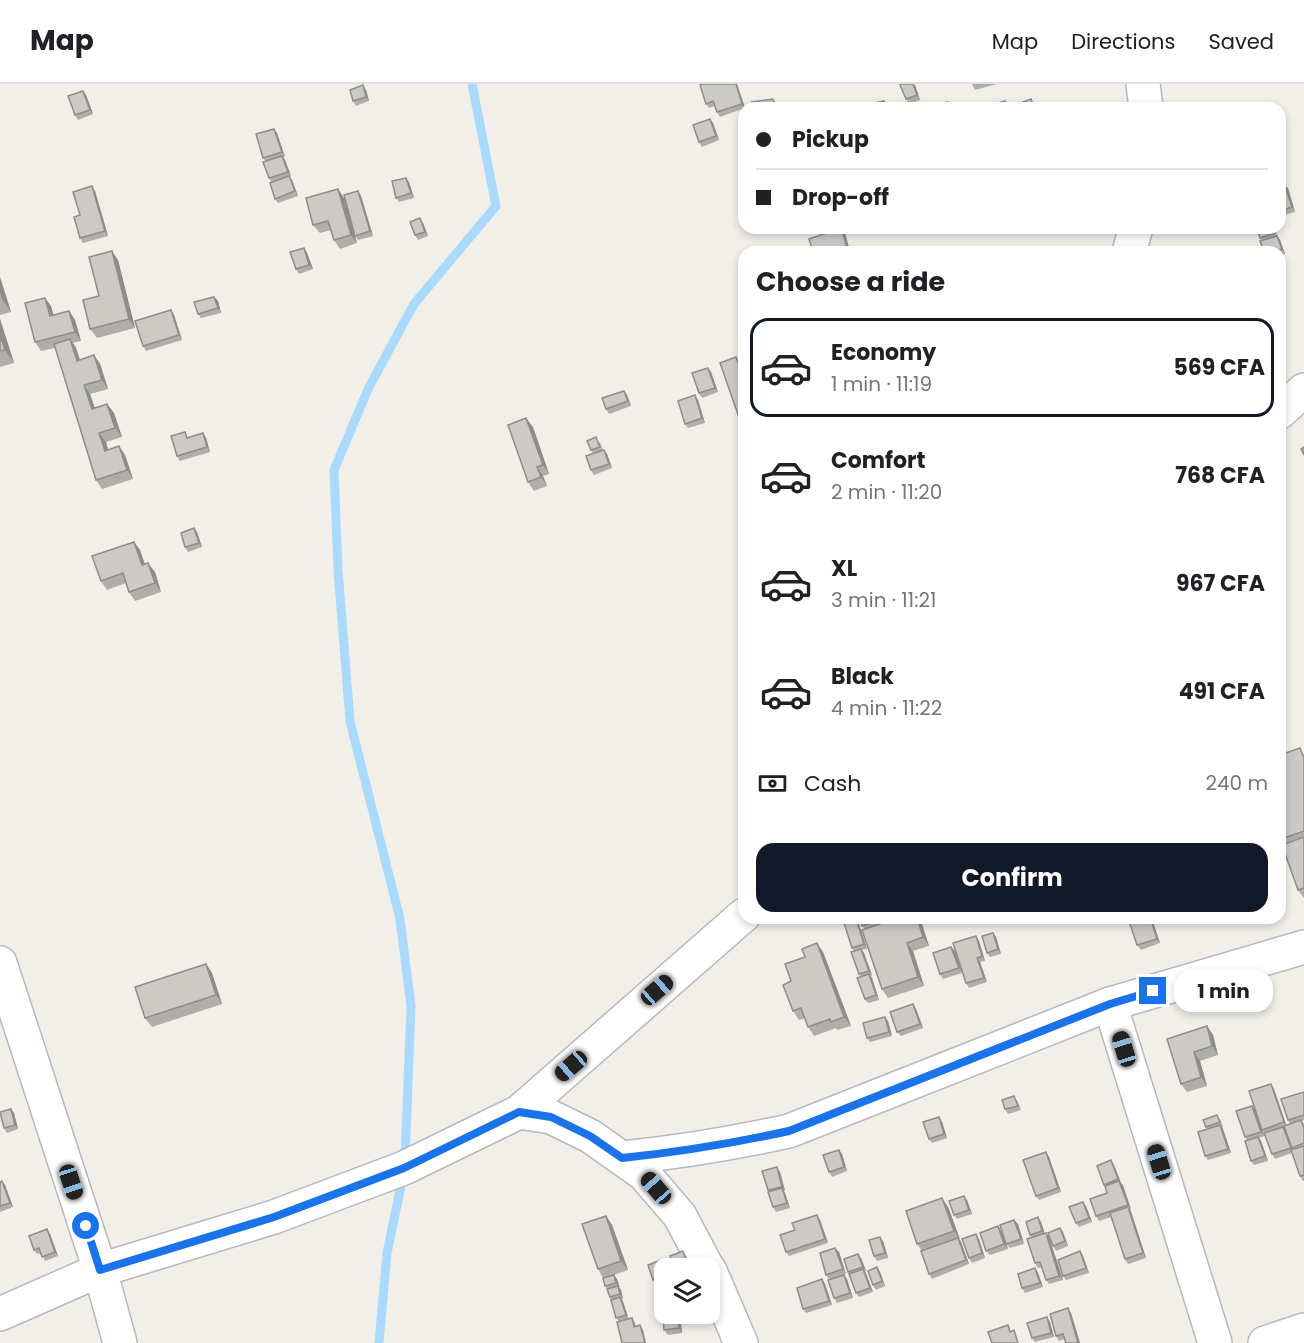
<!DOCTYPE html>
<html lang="en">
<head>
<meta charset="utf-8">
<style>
  body { margin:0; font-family:Poppins,sans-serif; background:#f2f2f2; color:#202124; height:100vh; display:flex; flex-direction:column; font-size:22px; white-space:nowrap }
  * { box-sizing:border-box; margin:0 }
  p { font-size:20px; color:#757577 }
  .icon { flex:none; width:33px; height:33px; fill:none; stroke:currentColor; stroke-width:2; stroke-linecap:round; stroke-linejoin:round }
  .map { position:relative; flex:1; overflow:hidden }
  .panel { position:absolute; left:738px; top:162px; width:548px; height:678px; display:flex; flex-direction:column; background:#fff; border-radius:18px; box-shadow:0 3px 9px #0003 }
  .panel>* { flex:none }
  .guide { position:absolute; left:738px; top:18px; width:548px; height:132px; border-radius:18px; box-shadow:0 3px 9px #0003; display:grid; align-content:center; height:132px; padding:0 18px; background:#fff }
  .buttons { position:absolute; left:654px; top:1174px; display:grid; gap:12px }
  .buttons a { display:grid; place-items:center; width:66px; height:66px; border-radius:12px; background:#fff; box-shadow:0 3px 9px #0003; font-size:30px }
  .end { position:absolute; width:27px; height:27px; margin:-14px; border:8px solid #1a73e8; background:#fff; box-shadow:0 0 0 3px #fff }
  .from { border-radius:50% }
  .bubble { position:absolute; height:42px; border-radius:18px; background:#fff; box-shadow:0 3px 9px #0003; font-size:20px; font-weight:700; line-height:42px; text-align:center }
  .car { position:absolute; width:18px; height:36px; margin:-18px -9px; border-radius:8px; box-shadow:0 0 4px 2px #0007; background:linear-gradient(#222 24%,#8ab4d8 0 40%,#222 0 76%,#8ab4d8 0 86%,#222 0) }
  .guide b { display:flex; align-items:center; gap:21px; height:57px; font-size:22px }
  .guide b+b { border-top:2px solid #e0e0e0 }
  .guide i { width:15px; height:15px; background:#202124 }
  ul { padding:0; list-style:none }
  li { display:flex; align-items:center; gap:18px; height:99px; margin:0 12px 9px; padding:0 6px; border:3px solid transparent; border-radius:18px }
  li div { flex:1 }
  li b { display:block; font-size:22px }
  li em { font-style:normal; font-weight:700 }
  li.active { border-color:#111827 }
  li>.icon { width:54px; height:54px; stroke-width:1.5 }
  h2 { padding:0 18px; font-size:27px; line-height:72px }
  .pay { display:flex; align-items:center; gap:15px; height:66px; padding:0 18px; font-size:22px }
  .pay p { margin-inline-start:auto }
  .action { display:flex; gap:12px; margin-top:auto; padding:12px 18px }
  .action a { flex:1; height:69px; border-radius:18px; background:#111827; color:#fff; font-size:24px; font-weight:700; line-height:69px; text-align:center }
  header { display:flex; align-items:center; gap:36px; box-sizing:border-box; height:84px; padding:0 30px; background:#fff; border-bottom:2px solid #e0e0e0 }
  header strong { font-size:28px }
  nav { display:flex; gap:33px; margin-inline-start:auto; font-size:21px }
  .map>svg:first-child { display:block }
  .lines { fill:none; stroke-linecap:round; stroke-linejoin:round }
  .stream { stroke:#aadaff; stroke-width:9 }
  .minor-casing { stroke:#b5b8bc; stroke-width:36 }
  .minor { stroke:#fff; stroke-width:33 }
  .wall { fill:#afaea9 }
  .shaded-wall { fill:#8f8d8a }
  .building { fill:#cccac5; stroke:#8f8d8a; stroke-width:1.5 }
  .route { stroke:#1a73e8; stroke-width:8 }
</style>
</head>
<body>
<header>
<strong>Map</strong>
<nav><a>Map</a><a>Directions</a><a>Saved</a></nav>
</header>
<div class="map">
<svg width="1304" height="1259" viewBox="0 0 1304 1259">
  <rect width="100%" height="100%" fill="#f1efe8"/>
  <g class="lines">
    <!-- stream -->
    <g class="stream">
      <path d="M405 1076 411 922 400 835 350 637 338 486 334 386 369 303 414 220 496 122 472 0"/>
      <path d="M379 1259 387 1169 403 1092"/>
    </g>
    <defs>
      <g id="minor">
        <path d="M1143 0 1146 24"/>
        <path d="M1129 168 1136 144"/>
        <path d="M1280 328 1304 306"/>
        <path d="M0 879 100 1186 120 1259"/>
        <path d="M1110 920 1215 1259"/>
        <path d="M519 1028 551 1033 590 1052 644 1090 680 1132 708 1185"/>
        <path d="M623 1074C679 1068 734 1059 789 1047L1110 920 1304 863"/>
        <path d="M710 1187 741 1259"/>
        <path d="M0 1230 100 1186 274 1133 404 1084 519 1028 744 831"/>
        <path d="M1265 1259 1304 1246"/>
      </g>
    </defs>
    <!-- minor casing -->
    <use href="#minor" class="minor-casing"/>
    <!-- minor -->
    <use href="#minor" class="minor"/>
  </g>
  <!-- wall -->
  <g class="wall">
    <path d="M702 0H737L745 24 720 33 717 28 715 22 709 24 706 20Z"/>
    <path d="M972 0H997L975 6Z"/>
    <path d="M915 1 920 16 909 20 906 15Z"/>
    <path d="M366 6 369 17 356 22 353 17Z"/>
    <path d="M83 7 86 11 93 30 78 36 75 31Z"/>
    <path d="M713 39 719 56 702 63 699 58Z"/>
    <path d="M277 49 285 73H283L285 76 291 92 290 93 292 96 298 112 278 119 275 115 272 99 269 94 266 77 263 74Z"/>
    <path d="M409 98 414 114 399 118 396 114Z"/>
    <path d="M92 102 95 107 108 152 83 159 80 154V131Z"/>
    <path d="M1280 102 1288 104 1295 128 1280 132Z"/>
    <path d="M358 107 361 112 373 152 358 156 355 152 357 159 340 165 334 156 331 146 320 149 313 141 344 114Z"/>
    <path d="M423 139 428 152 418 156 415 151Z"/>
    <path d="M809 144H831L812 149Z"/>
    <path d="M841 144 845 149 850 168H813Z"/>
    <path d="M1257 144H1275L1277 152 1280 156 1285 170 1280 172V168H1264L1261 157 1260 154Z"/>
    <path d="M304 164 307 169 313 185 299 190 296 185Z"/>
    <path d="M118 176 135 244 97 254 90 245 99 212Z"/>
    <path d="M0 193 11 228 0 231Z"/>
    <path d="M214 213 218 217 221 229 201 234 198 230Z"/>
    <path d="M45 214 51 222 53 231 69 227 75 236 81 257 73 259 76 264 80 276 94 271 100 280 108 305 90 310 95 324 107 320 114 329 122 353 106 358 108 366 119 362 125 371 133 395 102 405 96 396 55 264 41 267 35 258Z"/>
    <path d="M174 231 182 256 146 267 143 262Z"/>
    <path d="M0 235 14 279 0 283Z"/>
    <path d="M711 288 718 308 702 314 699 309Z"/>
    <path d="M624 307 627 311 631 322 609 330 606 325Z"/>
    <path d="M698 316 705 339 688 344 685 340Z"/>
    <path d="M533 343 549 390 543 392 547 402 534 407 528 398Z"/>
    <path d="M203 349 206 354 210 368 180 377 177 372 189 353Z"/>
    <path d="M600 358 603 366H604L607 370 612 384 594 391 591 386 593 370 591 366Z"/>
    <path d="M197 448 202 463 188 468 185 463Z"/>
    <path d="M134 458 140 466 145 480 155 488 161 508 135 517 129 508 126 499 107 506 101 497Z"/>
    <path d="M1304 669V814L1298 806 1287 759 1284 754Z"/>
    <path d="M860 834H920L929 862 913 867 924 902 888 914 882 905 864 845Z"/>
    <path d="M1128 834H1147L1148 837 1151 836 1154 841 1160 859 1141 866 1137 861Z"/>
    <path d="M859 840 867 865 862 866 864 869 872 891 871 892 872 894 879 916 868 919 865 915 861 893 859 890 854 867 852 864Z"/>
    <path d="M993 849 996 853 1001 870 990 873 987 869Z"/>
    <path d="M979 857 985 877 980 878 987 898 969 904 966 899Z"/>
    <path d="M951 863 955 867 962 889 943 895 940 890Z"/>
    <path d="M823 868 851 942 837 946 836 944 814 952 808 943 805 934 799 936 793 927 791 897Z"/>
    <path d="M206 880 212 889 222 920 152 943 145 934Z"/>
    <path d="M916 925 923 944 901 952 897 948Z"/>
    <path d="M888 937 892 952 870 958 867 954Z"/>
    <path d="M1207 942 1213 951 1218 971 1200 977 1207 1002 1187 1008 1181 1000 1167 955Z"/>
    <path d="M1271 1000 1274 1005 1286 1041 1290 1040 1288 1036 1304 1008V1036L1302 1037 1304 1040V1097H1303L1300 1092 1292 1069 1275 1075 1272 1070 1264 1049 1262 1046 1264 1052 1259 1054 1261 1057 1268 1077 1254 1081 1251 1077 1247 1056 1245 1053 1255 1026Z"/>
    <path d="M1017 1016 1021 1026 1008 1030 1005 1025Z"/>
    <path d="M11 1025 14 1029 18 1045 7 1049 4 1044Z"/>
    <path d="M939 1033 942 1038 947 1054 932 1059 929 1055Z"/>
    <path d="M1220 1035 1223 1043H1222L1223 1045 1231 1069 1208 1076 1205 1072 1208 1045 1206 1043Z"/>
    <path d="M1046 1068 1049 1073 1061 1108 1039 1116 1036 1112Z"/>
    <path d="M842 1070 847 1087 832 1093 829 1088Z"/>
    <path d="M1114 1081 1131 1125 1130 1126 1146 1174 1128 1180 1125 1175 1111 1133 1099 1137 1096 1132 1107 1109 1104 1101Z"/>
    <path d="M777 1083 780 1088 785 1107H784L790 1124 776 1128 773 1123 768 1106Z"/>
    <path d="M0 1098 5 1101 13 1123 0 1128Z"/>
    <path d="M967 1116 972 1130 957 1135 954 1131Z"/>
    <path d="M1086 1122 1092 1138 1079 1143 1076 1139Z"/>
    <path d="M948 1123 969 1180 932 1195 929 1190 922 1167 917 1160Z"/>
    <path d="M606 1132 612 1141 628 1186 614 1191 617 1195 619 1204 621 1206 623 1215H621L628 1235 632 1234 635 1238 636 1242 640 1241 643 1246 619 1237 616 1234 608 1206 605 1202 603 1194 598 1185Z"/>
    <path d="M820 1136 828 1159 789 1172 786 1168 795 1146Z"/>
    <path d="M1014 1136 1018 1140 1024 1160 1010 1164 1006 1160Z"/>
    <path d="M1041 1138 1045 1149H1046L1049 1153 1063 1196 1049 1200 1046 1196 1042 1183 1038 1184 1035 1179 1031 1153 1030 1151Z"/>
    <path d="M998 1142 1001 1147 1008 1165 990 1171 986 1167Z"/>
    <path d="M1060 1144 1063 1148 1068 1162 1056 1167 1053 1162Z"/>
    <path d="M47 1145 50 1150 58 1172 45 1177 41 1169 37 1170 34 1166Z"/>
    <path d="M979 1155 985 1174 972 1179 969 1174Z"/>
    <path d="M883 1157 888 1174 877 1177 874 1172Z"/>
    <path d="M1080 1167 1083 1172 1089 1189 1066 1196 1063 1192Z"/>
    <path d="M839 1168 846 1190 829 1195 826 1191Z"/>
    <path d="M861 1174 866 1187 865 1188 873 1208 859 1213 856 1209 848 1188Z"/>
    <path d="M661 1176 666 1185H664V1197L656 1201 653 1196Z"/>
    <path d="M1035 1184 1038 1189 1043 1203 1025 1209 1022 1204Z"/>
    <path d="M880 1188 885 1202 876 1206 873 1201Z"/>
    <path d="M844 1191 847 1195 853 1214 837 1219 834 1214Z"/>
    <path d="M822 1195 825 1200 832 1221 806 1229 803 1225Z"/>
    <path d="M1071 1229 1080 1259H1066L1064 1255 1059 1257 1056 1252Z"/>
    <path d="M680 1230 682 1249 668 1251 664 1246Z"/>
    <path d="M1050 1238 1054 1253 1035 1258 1032 1254Z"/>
  </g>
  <!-- shaded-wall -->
  <g class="shaded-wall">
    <path d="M736 0H737L745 24 742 20Z"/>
    <path d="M913 0 915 1 920 16 917 11Z"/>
    <path d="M363 1 366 6 369 17 366 13Z"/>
    <path d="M83 7 86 11 93 30 90 26Z"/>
    <path d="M773 15 776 19V24H774Z"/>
    <path d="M710 35 713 39 719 56 716 52Z"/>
    <path d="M274 45 277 49 285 73 282 68Z"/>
    <path d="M282 72 285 76 291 92 288 88Z"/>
    <path d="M289 92 292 96 298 112 295 107Z"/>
    <path d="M406 94 409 98 414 114 411 109Z"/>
    <path d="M1284 100 1288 104 1295 128 1292 123Z"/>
    <path d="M92 102 95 107 108 152 105 147Z"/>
    <path d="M338 105 344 114 357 159 351 151Z"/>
    <path d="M358 107 361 112 373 152 370 147Z"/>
    <path d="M420 134 423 139 428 152 425 148Z"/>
    <path d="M841 144 845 149 850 168 847 164Z"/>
    <path d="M1277 152 1280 156 1285 170 1282 165Z"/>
    <path d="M304 164 307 169 313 185 309 181Z"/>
    <path d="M112 167 118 176 135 244 129 235Z"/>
    <path d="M0 193 11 228 2 215 0 209Z"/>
    <path d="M214 213 218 217 221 229 218 224Z"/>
    <path d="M45 214 51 222 56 241 50 232Z"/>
    <path d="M171 226 174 231 182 256 179 251Z"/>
    <path d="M69 227 75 236 81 257 75 248Z"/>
    <path d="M0 235 14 279 5 266 0 251Z"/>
    <path d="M70 255 76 264 83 286 77 277Z"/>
    <path d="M94 271 100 280 108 305 102 296Z"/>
    <path d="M736 273 740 278 744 291V295Z"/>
    <path d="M708 284 711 288 718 308 715 304Z"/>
    <path d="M84 301 90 310 98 334 92 325Z"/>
    <path d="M624 307 627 311 631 322 628 317Z"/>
    <path d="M695 311 698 316 705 339 702 334Z"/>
    <path d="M107 320 114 329 122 353 115 344Z"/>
    <path d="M526 334 533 343 549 390 543 381Z"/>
    <path d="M99 349 106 358 111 376 105 367Z"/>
    <path d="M203 349 206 354 210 368 207 363Z"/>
    <path d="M119 362 125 371 133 395 127 386Z"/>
    <path d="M604 366 607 370 612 384 609 380Z"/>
    <path d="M537 383 543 392 547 402 541 393Z"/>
    <path d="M194 444 197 448 202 463 199 459Z"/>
    <path d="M134 458 140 466 148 490 142 481Z"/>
    <path d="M148 479 155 488 161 508 155 499Z"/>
    <path d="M917 834H919L921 837 929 862 923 853Z"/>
    <path d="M856 835 859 840 867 865 864 860Z"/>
    <path d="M1151 836 1154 841 1160 859 1157 855Z"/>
    <path d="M993 849 996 853 1001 870 998 865Z"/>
    <path d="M976 852 979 857 985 877 982 872Z"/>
    <path d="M817 859 823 868 851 942 844 933Z"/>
    <path d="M907 859 913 867 924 902 918 893Z"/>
    <path d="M951 863 955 867 962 889 959 884Z"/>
    <path d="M861 865 864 869 872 891 869 887Z"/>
    <path d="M977 874 980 878 987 898 984 894Z"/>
    <path d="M206 880 212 889 222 920 216 911Z"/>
    <path d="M869 890 872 894 879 916 876 911Z"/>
    <path d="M913 920 916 925 923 944 920 940Z"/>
    <path d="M885 933 888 937 892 952 889 948Z"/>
    <path d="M1207 942 1213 951 1218 971 1212 962Z"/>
    <path d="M1194 968 1200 977 1207 1002 1201 993Z"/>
    <path d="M1271 1000 1274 1005 1287 1043 1284 1038Z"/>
    <path d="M1252 1022 1256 1026 1264 1052 1261 1048Z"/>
    <path d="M11 1025 14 1029 18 1045 15 1041Z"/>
    <path d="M939 1033 942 1038 947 1054 944 1050Z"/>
    <path d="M1220 1041 1223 1045 1231 1069 1228 1065Z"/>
    <path d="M1283 1043 1286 1047 1294 1068 1291 1064Z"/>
    <path d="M1258 1053 1261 1057 1268 1077 1265 1072Z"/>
    <path d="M839 1066 842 1070 847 1087 844 1083Z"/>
    <path d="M1046 1068 1049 1073 1061 1108 1058 1104Z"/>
    <path d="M1111 1076 1114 1081 1121 1099 1118 1095Z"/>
    <path d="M777 1083 780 1088 785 1107 782 1103Z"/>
    <path d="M2 1097 5 1101 13 1123 10 1119Z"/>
    <path d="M1119 1097 1123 1101 1131 1125 1128 1121Z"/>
    <path d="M782 1104 785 1109 790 1124 787 1119Z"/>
    <path d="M964 1112 967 1116 972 1130 969 1126Z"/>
    <path d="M942 1114 948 1123 960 1155 954 1147Z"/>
    <path d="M1083 1118 1086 1122 1092 1138 1089 1134Z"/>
    <path d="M1128 1123 1131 1127 1146 1174 1143 1169Z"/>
    <path d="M817 1131 820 1136 828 1159 825 1155Z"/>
    <path d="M606 1132 612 1141 628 1186 621 1177Z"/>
    <path d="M1038 1133 1041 1138 1045 1151 1042 1147Z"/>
    <path d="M1014 1136 1018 1140 1024 1160 1021 1155Z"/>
    <path d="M998 1142 1001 1147 1008 1165 1004 1160Z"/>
    <path d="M1060 1144 1063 1148 1068 1162 1065 1157Z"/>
    <path d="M47 1145 50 1150 58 1172 55 1168Z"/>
    <path d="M1046 1149 1049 1153 1063 1196 1059 1192Z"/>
    <path d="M976 1150 979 1155 985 1174 982 1169Z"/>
    <path d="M880 1153 883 1157 888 1174 885 1169Z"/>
    <path d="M958 1154 961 1158 969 1180 966 1176Z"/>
    <path d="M835 1164 839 1168 846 1190 843 1185Z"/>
    <path d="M683 1167 686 1172 691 1185H689Z"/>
    <path d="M1080 1167 1083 1172 1089 1189 1086 1184Z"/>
    <path d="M858 1170 861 1174 866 1187 863 1183Z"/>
    <path d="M877 1183 880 1188 885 1202 882 1197Z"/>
    <path d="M1035 1184 1038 1189 1043 1203 1040 1199Z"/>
    <path d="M863 1185 866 1189 873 1208 870 1204Z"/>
    <path d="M614 1191 617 1195 620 1204 616 1199Z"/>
    <path d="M844 1191 847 1195 853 1214 850 1209Z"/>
    <path d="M822 1195 825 1200 832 1221 829 1217Z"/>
    <path d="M618 1202 621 1206 623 1215 620 1210Z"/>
    <path d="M620 1213 623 1217 629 1236 626 1231Z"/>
    <path d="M1068 1224 1071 1229 1080 1259H1078Z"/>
    <path d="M678 1230H680L682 1249 679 1244Z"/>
    <path d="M1047 1233 1050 1238 1054 1253 1051 1249Z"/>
    <path d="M640 1241 643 1246 646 1259H645Z"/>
  </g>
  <!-- building -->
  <g class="building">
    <path d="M702 0H736L742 20 717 28 713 17 706 20 700 1Z"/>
    <path d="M902 0H913L917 11 906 15 900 1Z"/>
    <path d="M363 1 366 13 353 17 350 6Z"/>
    <path d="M83 7 90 26 75 31 68 12Z"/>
    <path d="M773 15 774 24H753L752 18Z"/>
    <path d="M1031 15 1034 24H1025L1023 18Z"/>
    <path d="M884 17 886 24H854Z"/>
    <path d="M1005 17 1007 24H996L995 20Z"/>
    <path d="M948 18 950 24H935L934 22Z"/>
    <path d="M1053 20 1054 24H1043Z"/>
    <path d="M1021 21 1022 24H1012Z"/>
    <path d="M710 35 716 52 699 58 693 41Z"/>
    <path d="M274 45 282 68 263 74 256 50Z"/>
    <path d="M282 72 288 88 269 94 263 78Z"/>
    <path d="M289 92 295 107 275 115 270 99Z"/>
    <path d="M406 94 411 109 396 114 392 97Z"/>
    <path d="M1284 100 1292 123 1280 127V102Z"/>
    <path d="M92 102 105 147 80 154 74 133 80 131 73 108Z"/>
    <path d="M338 105 351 151 334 156 328 137 313 141 306 114Z"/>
    <path d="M358 107 370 147 355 152 344 111Z"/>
    <path d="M420 134 425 148 415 151 410 138Z"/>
    <path d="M841 144 847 164 835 168H813L809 155Z"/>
    <path d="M1257 144H1273L1275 149 1260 154Z"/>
    <path d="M1277 152 1282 165 1274 168H1264L1260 157Z"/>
    <path d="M304 164 309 181 296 185 290 168Z"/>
    <path d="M112 167 129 235 90 245 83 216 99 212 89 173Z"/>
    <path d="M214 213 218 224 198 230 194 218Z"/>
    <path d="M45 214 50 232 69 227 75 248 35 258 25 219Z"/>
    <path d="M171 226 179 251 143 262 135 237Z"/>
    <path d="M0 251 5 266 0 267Z"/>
    <path d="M70 255 77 277 94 271 102 296 84 301 92 325 107 320 115 344 99 349 105 367 119 362 127 386 96 396 54 260Z"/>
    <path d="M736 273 744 295V338L741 339 720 279Z"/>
    <path d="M708 284 715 304 699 309 692 289Z"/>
    <path d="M624 307 628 317 606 325 602 314Z"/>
    <path d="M695 311 702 334 685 340 678 317Z"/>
    <path d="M526 334 543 381 537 383 541 393 528 398 508 341Z"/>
    <path d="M185 348 187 354 203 349 207 363 177 372 171 352Z"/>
    <path d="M596 353 600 363 591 366 587 357Z"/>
    <path d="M1304 363V371L1301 365Z"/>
    <path d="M604 366 609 380 591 386 586 372Z"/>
    <path d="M194 444 199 459 185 463 181 449Z"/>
    <path d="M134 458 142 481 148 479 155 499 129 508 123 489 101 497 92 472Z"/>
    <path d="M1300 664 1304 674V747L1284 754 1280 741V671Z"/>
    <path d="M1304 753V804L1298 806 1282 761Z"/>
    <path d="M860 834H887L862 842Z"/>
    <path d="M897 834H917L923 853 907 859 918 893 882 905 862 846Z"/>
    <path d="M1128 834H1146L1147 838 1151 836 1157 855 1137 861Z"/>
    <path d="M856 835 864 860 852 864 844 839Z"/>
    <path d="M993 849 998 865 987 869 982 852Z"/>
    <path d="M976 852 982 872 977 874 984 894 966 899 953 859Z"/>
    <path d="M817 859 844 933 831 938 830 935 808 943 801 924 793 927 783 901 791 897 785 880 805 873 802 865Z"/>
    <path d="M951 863 959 884 940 890 933 869Z"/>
    <path d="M861 865 869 887 859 890 851 868Z"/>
    <path d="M206 880 216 911 145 934 135 903Z"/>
    <path d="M869 890 876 911 865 915 857 894Z"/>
    <path d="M913 920 920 940 897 948 890 928Z"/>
    <path d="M885 933 889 948 867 954 863 939Z"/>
    <path d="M1207 942 1212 962 1194 968 1201 993 1181 1000 1167 955Z"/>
    <path d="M1271 1000 1284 1038 1262 1046 1249 1007Z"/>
    <path d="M1304 1008V1031L1288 1036 1281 1015Z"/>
    <path d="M1014 1012 1018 1022 1005 1025 1002 1016Z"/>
    <path d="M1252 1022 1261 1048 1245 1053 1236 1027Z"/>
    <path d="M11 1025 15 1041 4 1044 0 1028Z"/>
    <path d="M1217 1031 1220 1038 1206 1043 1203 1036Z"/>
    <path d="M939 1033 944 1050 929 1055 923 1038Z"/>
    <path d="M1301 1036 1304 1044V1059L1292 1064 1284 1042Z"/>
    <path d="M1220 1041 1228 1065 1205 1072 1198 1048Z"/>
    <path d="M1283 1043 1291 1064 1272 1070 1264 1049Z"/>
    <path d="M1258 1053 1265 1072 1251 1077 1245 1057Z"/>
    <path d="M1304 1062V1091L1300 1092 1291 1066Z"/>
    <path d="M839 1066 844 1083 829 1088 823 1071Z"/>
    <path d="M1046 1068 1058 1104 1036 1112 1023 1076Z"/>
    <path d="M1111 1076 1118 1095 1104 1101 1097 1082Z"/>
    <path d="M777 1083 782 1103 768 1106 762 1087Z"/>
    <path d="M2 1097 10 1119 0 1122V1098Z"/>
    <path d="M1119 1097 1128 1121 1096 1132 1090 1115 1107 1109 1105 1102Z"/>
    <path d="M782 1104 787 1119 773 1123 768 1108Z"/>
    <path d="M964 1112 969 1126 954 1131 949 1117Z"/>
    <path d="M942 1114 954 1147 917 1160 906 1127Z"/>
    <path d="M1083 1118 1089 1134 1076 1139 1069 1123Z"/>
    <path d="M1128 1123 1143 1169 1125 1175 1110 1129Z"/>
    <path d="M817 1131 825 1155 786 1168 780 1151 795 1146 792 1139Z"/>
    <path d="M606 1132 621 1177 598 1185 582 1140Z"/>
    <path d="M1038 1133 1042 1147 1030 1151 1026 1138Z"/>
    <path d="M1014 1136 1021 1155 1006 1160 1000 1141Z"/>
    <path d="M998 1142 1004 1160 986 1167 980 1149Z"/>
    <path d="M1060 1144 1065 1157 1053 1162 1048 1149Z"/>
    <path d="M47 1145 55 1168 42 1173 39 1164 34 1166 29 1152Z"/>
    <path d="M1046 1149 1059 1192 1046 1196 1040 1178 1035 1179 1027 1155Z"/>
    <path d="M976 1150 982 1169 969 1174 962 1155Z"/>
    <path d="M880 1153 885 1169 874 1172 869 1156Z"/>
    <path d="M958 1154 966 1176 929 1190 921 1167Z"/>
    <path d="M835 1164 843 1185 826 1191 820 1169Z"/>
    <path d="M683 1167 689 1185H675L670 1172Z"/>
    <path d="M1080 1167 1086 1184 1063 1192 1058 1176Z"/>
    <path d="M858 1170 863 1183 848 1188 844 1175Z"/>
    <path d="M661 1176 664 1187V1192L653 1196 648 1181Z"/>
    <path d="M877 1183 882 1197 873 1201 868 1187Z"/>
    <path d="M1035 1184 1040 1199 1022 1204 1018 1190Z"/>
    <path d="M863 1185 870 1204 856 1209 849 1190Z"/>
    <path d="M614 1191 616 1199 605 1202 603 1194Z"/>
    <path d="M844 1191 850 1209 834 1214 828 1196Z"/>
    <path d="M822 1195 829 1217 803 1225 797 1204Z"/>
    <path d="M618 1202 620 1210 610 1213 607 1205Z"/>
    <path d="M620 1213 626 1231 616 1234 611 1216Z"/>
    <path d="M664 1221V1230H678L679 1244 664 1246 662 1222Z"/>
    <path d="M1068 1224 1078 1259H1066L1063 1250 1056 1252 1050 1230Z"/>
    <path d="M1047 1233 1051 1249 1032 1254 1027 1239Z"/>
    <path d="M632 1234 634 1243 640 1241 645 1259H622L617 1238Z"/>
    <path d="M1008 1241 1010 1248 1014 1246 1018 1259H992L988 1248Z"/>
  </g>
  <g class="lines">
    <!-- route -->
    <path class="route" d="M86 1142 100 1186 274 1133 404 1084 519 1028 551 1033 590 1052 622 1074C679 1068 734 1059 789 1047L1110 920 1153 907"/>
  </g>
</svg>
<div class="buttons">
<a><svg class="icon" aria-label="layers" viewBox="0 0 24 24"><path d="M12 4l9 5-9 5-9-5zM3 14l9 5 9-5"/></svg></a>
</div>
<i class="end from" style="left:86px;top:1142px"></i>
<i class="end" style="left:1153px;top:907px"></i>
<div class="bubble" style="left:1174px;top:886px;width:99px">1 min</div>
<i class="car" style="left:657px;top:906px;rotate:49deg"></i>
<i class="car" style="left:1124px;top:965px;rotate:343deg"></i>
<i class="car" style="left:571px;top:982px;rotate:229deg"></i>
<i class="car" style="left:1159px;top:1078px;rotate:343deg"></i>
<i class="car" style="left:71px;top:1098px;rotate:162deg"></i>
<i class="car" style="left:656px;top:1104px;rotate:319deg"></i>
<div class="guide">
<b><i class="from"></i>Pickup</b>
<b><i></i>Drop-off</b>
</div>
<section class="panel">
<h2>Choose a ride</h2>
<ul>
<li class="active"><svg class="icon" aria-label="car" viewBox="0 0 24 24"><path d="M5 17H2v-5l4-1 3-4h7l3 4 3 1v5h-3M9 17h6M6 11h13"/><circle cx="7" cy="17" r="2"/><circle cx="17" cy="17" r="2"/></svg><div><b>Economy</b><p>1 min · 11:19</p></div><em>569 CFA</em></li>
<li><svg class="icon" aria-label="car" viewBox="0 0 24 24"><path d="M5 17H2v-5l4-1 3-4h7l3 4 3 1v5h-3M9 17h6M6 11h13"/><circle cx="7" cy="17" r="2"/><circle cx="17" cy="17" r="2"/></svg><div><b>Comfort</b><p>2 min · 11:20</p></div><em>768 CFA</em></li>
<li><svg class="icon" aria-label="car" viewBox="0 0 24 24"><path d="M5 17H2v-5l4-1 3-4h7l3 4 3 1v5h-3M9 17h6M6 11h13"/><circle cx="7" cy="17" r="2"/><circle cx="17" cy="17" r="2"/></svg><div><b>XL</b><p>3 min · 11:21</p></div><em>967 CFA</em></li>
<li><svg class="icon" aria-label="car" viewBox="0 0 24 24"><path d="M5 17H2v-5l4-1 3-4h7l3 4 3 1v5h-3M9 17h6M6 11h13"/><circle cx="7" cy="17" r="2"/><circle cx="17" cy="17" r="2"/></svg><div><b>Black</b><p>4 min · 11:22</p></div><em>491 CFA</em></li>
</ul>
<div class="pay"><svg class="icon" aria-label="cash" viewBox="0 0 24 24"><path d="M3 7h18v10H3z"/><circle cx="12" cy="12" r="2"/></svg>Cash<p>240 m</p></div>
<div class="action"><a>Confirm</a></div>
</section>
</div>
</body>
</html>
